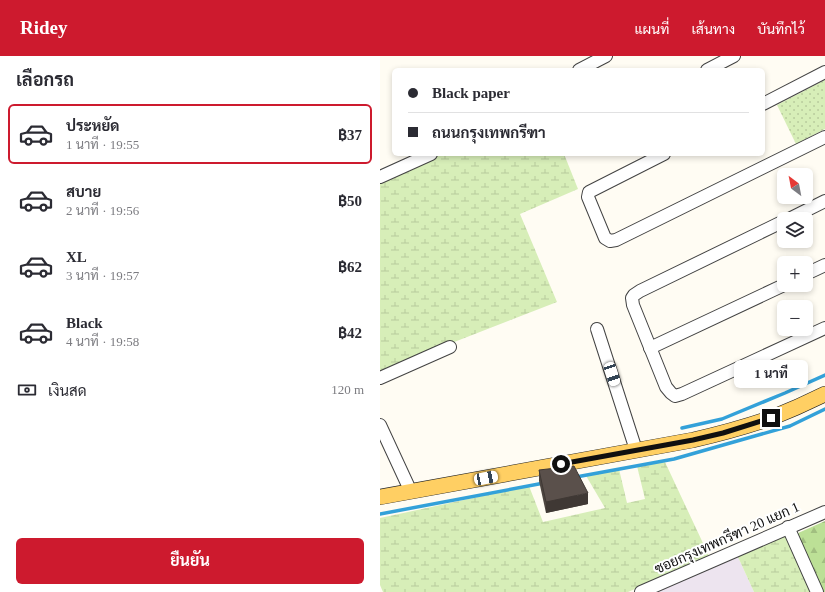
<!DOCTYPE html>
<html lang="th">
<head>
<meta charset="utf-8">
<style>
  body { margin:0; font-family:"Times New Roman",Sarabun,serif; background:#f7f7f7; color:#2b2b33; height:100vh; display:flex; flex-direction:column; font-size:15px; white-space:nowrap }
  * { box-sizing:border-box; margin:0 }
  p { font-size:13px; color:#7c7c81 }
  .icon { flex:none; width:22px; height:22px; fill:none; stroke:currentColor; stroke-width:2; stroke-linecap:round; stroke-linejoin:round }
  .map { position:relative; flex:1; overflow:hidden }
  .details { display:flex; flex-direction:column; background:#fff; width:380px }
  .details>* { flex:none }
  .guide { position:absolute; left:12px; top:12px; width:373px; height:88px; border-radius:6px; box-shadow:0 2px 6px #0003; display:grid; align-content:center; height:88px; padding:0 16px; background:#fff }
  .needle { width:26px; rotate:328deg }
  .fabs { position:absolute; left:397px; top:112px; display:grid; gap:8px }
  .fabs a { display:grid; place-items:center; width:36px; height:36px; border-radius:6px; background:#fff; box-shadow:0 2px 6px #0003; font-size:20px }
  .end { position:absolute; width:18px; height:18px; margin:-9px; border:5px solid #101010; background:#fff; box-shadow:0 0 0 2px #fff }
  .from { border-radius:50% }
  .bubble { position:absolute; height:28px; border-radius:6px; background:#fff; box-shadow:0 2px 6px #0003; font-size:13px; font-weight:700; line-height:28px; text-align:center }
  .car { position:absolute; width:12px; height:24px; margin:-12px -6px; border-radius:5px; box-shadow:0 0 3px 1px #0007; background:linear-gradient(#fff 24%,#345 0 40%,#fff 0 76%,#345 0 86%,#fff 0) }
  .guide b { display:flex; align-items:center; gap:14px; height:38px; font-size:15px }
  .guide b+b { border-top:1px solid #e1e1e2 }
  .guide i { width:10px; height:10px; background:#2b2b33 }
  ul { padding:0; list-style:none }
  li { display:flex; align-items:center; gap:12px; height:60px; margin:0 8px 6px; padding:0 8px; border:2px solid transparent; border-radius:6px }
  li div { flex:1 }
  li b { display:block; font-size:15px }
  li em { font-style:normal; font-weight:700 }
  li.selected { border-color:#cd1a2e }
  li>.icon { width:36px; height:36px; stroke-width:1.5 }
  h2 { padding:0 16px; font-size:18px; line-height:48px }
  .pay { display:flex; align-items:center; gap:10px; height:44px; padding:0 16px; font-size:15px }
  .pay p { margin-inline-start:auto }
  .primary-button { display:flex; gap:8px; margin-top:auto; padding:8px 16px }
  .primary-button a { flex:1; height:46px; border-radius:6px; background:#cd1a2e; color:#fff; font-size:16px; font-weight:700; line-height:46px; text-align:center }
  header { display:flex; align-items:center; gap:24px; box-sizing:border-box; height:56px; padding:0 20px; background:#cd1a2e; color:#fff }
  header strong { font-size:19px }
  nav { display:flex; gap:22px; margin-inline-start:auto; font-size:14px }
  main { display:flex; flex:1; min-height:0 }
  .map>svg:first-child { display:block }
  .industrial { fill:#ede4ef }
  .grass { fill:url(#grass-dots) }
  .forest { fill:url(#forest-firs) }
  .wetland { fill:url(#wetland-marsh) }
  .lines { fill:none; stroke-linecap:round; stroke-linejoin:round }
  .stream { stroke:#33a1d9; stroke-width:3.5 }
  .minor-casing { stroke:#434343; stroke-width:14 }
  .major-casing { stroke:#212121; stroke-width:16 }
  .minor { stroke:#fff; stroke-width:12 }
  .major { stroke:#ffcf63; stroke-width:15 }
  .wall { fill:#4d4540 }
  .shaded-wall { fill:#3f3834 }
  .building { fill:#5a504b; stroke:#3f3834 }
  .route { stroke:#101010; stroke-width:5 }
  .labels { text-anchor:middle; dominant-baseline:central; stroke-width:4; stroke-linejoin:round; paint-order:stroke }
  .street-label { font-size:14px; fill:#101010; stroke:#fff }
</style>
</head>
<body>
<header>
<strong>Ridey</strong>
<nav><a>แผนที่</a><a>เส้นทาง</a><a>บันทึกไว้</a></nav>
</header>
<main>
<section class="details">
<h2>เลือกรถ</h2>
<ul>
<li class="selected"><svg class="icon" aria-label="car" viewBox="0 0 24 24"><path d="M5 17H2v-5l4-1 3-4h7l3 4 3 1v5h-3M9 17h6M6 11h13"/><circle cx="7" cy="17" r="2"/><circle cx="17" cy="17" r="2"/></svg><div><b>ประหยัด</b><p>1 นาที · 19:55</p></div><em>฿37</em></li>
<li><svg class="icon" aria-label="car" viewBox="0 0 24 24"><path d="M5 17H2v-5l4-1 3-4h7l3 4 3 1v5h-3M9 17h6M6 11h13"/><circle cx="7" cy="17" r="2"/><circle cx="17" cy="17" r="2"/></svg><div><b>สบาย</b><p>2 นาที · 19:56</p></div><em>฿50</em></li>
<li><svg class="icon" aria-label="car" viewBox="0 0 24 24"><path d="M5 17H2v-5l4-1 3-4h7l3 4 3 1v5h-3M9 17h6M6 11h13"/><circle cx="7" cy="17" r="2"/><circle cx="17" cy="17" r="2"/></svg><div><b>XL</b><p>3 นาที · 19:57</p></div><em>฿62</em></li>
<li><svg class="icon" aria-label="car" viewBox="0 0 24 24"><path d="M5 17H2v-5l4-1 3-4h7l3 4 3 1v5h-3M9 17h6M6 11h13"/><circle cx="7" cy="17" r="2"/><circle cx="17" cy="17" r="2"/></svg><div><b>Black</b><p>4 นาที · 19:58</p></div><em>฿42</em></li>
</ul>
<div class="pay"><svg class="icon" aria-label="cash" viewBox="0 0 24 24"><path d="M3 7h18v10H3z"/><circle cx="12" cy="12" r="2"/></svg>เงินสด<p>120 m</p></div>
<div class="primary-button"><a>ยืนยัน</a></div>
</section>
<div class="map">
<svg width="445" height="536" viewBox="0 0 445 536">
  <defs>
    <pattern id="grass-dots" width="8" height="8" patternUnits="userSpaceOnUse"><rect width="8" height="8" fill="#d7eeb8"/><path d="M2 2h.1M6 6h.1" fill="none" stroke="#b8cb9d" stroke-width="1.8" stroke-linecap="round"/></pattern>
    <pattern id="forest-firs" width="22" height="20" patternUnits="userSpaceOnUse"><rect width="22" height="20" fill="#bce096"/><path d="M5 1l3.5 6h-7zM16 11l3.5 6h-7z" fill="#a1bf80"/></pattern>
    <pattern id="wetland-marsh" width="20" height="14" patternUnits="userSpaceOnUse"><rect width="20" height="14" fill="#d7eeb8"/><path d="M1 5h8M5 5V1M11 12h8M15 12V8" fill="none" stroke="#b8cb9d"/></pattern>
  </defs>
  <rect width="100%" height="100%" fill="#fffcf3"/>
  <!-- industrial -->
  <path class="industrial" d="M358 501 374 536H277Z"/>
  <!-- grass -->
  <path class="grass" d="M445 24V73L416 88 397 49Z"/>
  <!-- forest -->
  <path class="forest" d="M445 465V536H442L416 478Z"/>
  <!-- wetland -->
  <g class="wetland">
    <path d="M62 98H184L198 133 140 158 177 246 0 315V127Z"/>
    <path d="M285 406 329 500 248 536H3L0 529V462L149 430 163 466 225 452 205 418 239 413 247 447 265 443 257 410Z"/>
    <path d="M408 479 431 536H374L358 501Z"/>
  </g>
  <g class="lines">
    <!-- stream -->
    <g class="stream">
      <path d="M302 372 342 363 405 337 445 319"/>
      <path d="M196 421 294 403 410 370 445 353"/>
      <path d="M0 458 164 427"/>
    </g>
    <defs>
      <g id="minor">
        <path d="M199 14 226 0"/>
        <path d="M327 14 354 0"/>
        <path d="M383 48 445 16"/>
        <path d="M284 98 209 136 208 141 225 182 230 185 236 184 445 81"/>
        <path d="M0 121 51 98"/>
        <path d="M409 163 445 145"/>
        <path d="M404 165 260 235 254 239 252 242 253 249 286 331 291 337 295 340 302 338 445 272"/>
        <path d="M426 218 445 209"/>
        <path d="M217 273 256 394"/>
        <path d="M270 292 404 229"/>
        <path d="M0 322 70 291"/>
        <path d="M0 369 31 436"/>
        <path d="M408 471 437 536"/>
        <path d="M261 536 445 456"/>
      </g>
      <path id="major" d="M0 441 313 384C339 378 365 371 391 362 409 355 427 347 445 338"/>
    </defs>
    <!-- minor casing -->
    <use href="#minor" class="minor-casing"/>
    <!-- major casing -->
    <use href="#major" class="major-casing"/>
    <!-- minor -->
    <use href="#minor" class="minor"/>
    <!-- major -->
    <use href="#major" class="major"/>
  </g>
  <!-- wall -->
  <path class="wall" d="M159 414 208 448 166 457 159 425Z"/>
  <!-- shaded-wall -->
  <path class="shaded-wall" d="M208 437V448L166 457V446Z"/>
  <!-- building -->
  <path class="building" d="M194 410 208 437 166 446 159 414Z"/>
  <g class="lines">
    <!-- route -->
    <path class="route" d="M181 408 313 384 343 377 391 362"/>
  </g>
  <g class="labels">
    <!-- street labels -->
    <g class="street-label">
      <text transform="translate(347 482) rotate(-24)">ซอยกรุงเทพกรีฑา 20 แยก 1</text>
    </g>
  </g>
</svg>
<div class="fabs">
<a><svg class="needle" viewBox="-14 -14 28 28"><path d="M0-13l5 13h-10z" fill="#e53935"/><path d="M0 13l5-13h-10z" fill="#7c7c81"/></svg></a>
<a><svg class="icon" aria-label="layers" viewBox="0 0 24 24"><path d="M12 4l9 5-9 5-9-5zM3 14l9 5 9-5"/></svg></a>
<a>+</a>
<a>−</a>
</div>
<i class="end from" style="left:181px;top:408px"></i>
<i class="end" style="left:391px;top:362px"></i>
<div class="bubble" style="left:354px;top:304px;width:74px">1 นาที</div>
<i class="car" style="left:232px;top:318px;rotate:162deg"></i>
<i class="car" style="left:106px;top:422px;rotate:79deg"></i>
<div class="guide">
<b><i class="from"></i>Black paper</b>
<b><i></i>ถนนกรุงเทพกรีฑา</b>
</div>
</div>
</main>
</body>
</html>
